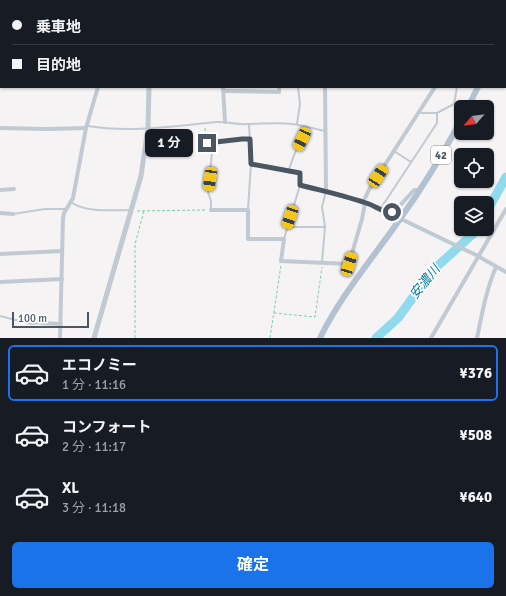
<!DOCTYPE html>
<html lang="ja">
<head>
<meta charset="utf-8">
<style>
  body { margin:0; font-family:Signika,"Noto Sans JP",sans-serif; background:#20242c; color:#f1f3f6; height:100vh; display:flex; flex-direction:column; font-size:15px; white-space:nowrap }
  * { box-sizing:border-box; margin:0 }
  p { font-size:13px; color:#9ea1a6 }
  .icon { flex:none; width:22px; height:22px; fill:none; stroke:currentColor; stroke-width:2; stroke-linecap:round; stroke-linejoin:round }
  .map { position:relative; height:338px; overflow:hidden }
  .details { display:flex; flex-direction:column; background:#171b24; flex:1 }
  .details>* { flex:none }
  .guide { position:absolute; left:0px; top:0px; width:506px; height:88px; box-shadow:0 1px 3px #0004; display:grid; align-content:center; height:88px; padding:0 12px; background:#171b24 }
  .needle { width:26px; rotate:242deg }
  .controls { position:absolute; left:454px; top:100px; display:grid; gap:8px }
  .controls a { display:grid; place-items:center; width:40px; height:40px; border-radius:6px; background:#171b24; box-shadow:0 1px 3px #0004; font-size:20px }
  .scale { position:absolute; left:12px; bottom:10px; width:77px; box-sizing:border-box; padding-left:4px; border:2px solid #4a5661; border-top:0; font-size:11px; line-height:14px; white-space:nowrap; color:#4a5661; -webkit-text-stroke:3px #fff; paint-order:stroke }
  .end { position:absolute; width:18px; height:18px; margin:-9px; border:5px solid #4a5661; background:#fff; box-shadow:0 0 0 2px #fff }
  .from { border-radius:50% }
  .bubble { position:absolute; height:28px; border-radius:6px; background:#171b24; box-shadow:0 1px 3px #0004; font-size:13px; font-weight:700; line-height:28px; text-align:center }
  .car { position:absolute; width:12px; height:24px; margin:-12px -6px; border-radius:5px; box-shadow:0 0 3px 1px #0007; background:linear-gradient(#f5c518 24%,#345 0 40%,#f5c518 0 76%,#345 0 86%,#f5c518 0) }
  .guide b { display:flex; align-items:center; gap:14px; height:38px; font-size:15px }
  .guide b+b { border-top:1px solid #363941 }
  .guide i { width:10px; height:10px; background:#f1f3f6 }
  ul { padding:7px 0 0; list-style:none }
  li { display:flex; align-items:center; gap:12px; height:56px; margin:0 8px 6px; padding:0 4px; border:2px solid transparent; border-radius:6px }
  li div { flex:1 }
  li b { display:block; font-size:15px }
  li em { font-style:normal; font-weight:700 }
  li.on { border-color:#1a73e8 }
  li>.icon { width:36px; height:36px; stroke-width:1.5 }
  .cta { display:flex; gap:8px; margin-top:auto; padding:8px 12px }
  .cta a { flex:1; height:46px; border-radius:6px; background:#1a73e8; color:#fff; font-size:16px; font-weight:700; line-height:46px; text-align:center }
  .map>svg:first-child { display:block }
  .lines { fill:none; stroke-linecap:round; stroke-linejoin:round }
  .river { stroke:#90daee; stroke-width:9 }
  .path { stroke:#7ad0a6; stroke-width:1; stroke-dasharray:3 2; stroke-linecap:butt }
  .service { stroke:#c1cad2; stroke-width:2 }
  .minor { stroke:#c1cad2; stroke-width:4 }
  .tertiary { stroke:#c1cad2; stroke-width:5 }
  .primary { stroke:#b3c2d1; stroke-width:6 }
  .route { stroke:#4a5661; stroke-width:5 }
  .labels { text-anchor:middle; dominant-baseline:central; stroke-width:3; stroke-linejoin:round; paint-order:stroke }
  .shield { fill:#fff; stroke:#808990; stroke-width:1 }
  .shield-label { font-size:11px; font-weight:bold; fill:#4a5661 }
  .water-label { font-size:13px; font-style:italic; fill:#0c7c9b; stroke:#fff }
</style>
</head>
<body>
<div class="map">
<svg width="506" height="338" viewBox="0 0 506 338">
  <rect width="100%" height="100%" fill="#f5f3f3"/>
  <g class="lines">
    <!-- river -->
    <g class="river">
      <path d="M487 211 506 177"/>
      <path d="M376 338 398 318 432 271 474 233 477 229"/>
    </g>
    <!-- path -->
    <g class="path">
      <path d="M322 0V1"/>
      <path d="M484 0V1"/>
      <path d="M205 128 206 140"/>
      <path d="M137 211 207 210"/>
      <path d="M274 313 315 317 322 267"/>
      <path d="M135 338V244L144 211"/>
      <path d="M270 338 281 265"/>
    </g>
    <!-- service -->
    <g class="service">
      <path d="M419 112 422 113H437"/>
      <path d="M297 124 300 104 298 87"/>
      <path d="M88 126C130 133 174 126 216 122 226 121 236 125 247 124 262 124 277 122 292 124 303 125 315 129 325 131"/>
      <path d="M207 143 242 139H250"/>
      <path d="M394 151 411 162"/>
      <path d="M251 164 300 173V185L284 239"/>
      <path d="M289 170C293 155 301 142 304 127"/>
      <path d="M71 202C85 213 114 210 131 210"/>
      <path d="M381 208 437 123V113L454 104 457 87"/>
      <path d="M248 209 251 164 249 124"/>
      <path d="M211 210V201L208 192 213 142"/>
      <path d="M13 214 45 209H65"/>
      <path d="M287 227H325"/>
      <path d="M322 262 325 227 322 207 326 191"/>
      <path d="M0 316 31 324 41 323"/>
    </g>
    <!-- minor -->
    <g class="minor">
      <path d="M31 0V1"/>
      <path d="M42 0 48 1"/>
      <path d="M59 0V1"/>
      <path d="M84 1V0"/>
      <path d="M223 87 225 122"/>
      <path d="M325 87 326 191"/>
      <path d="M224 91 279 92V87"/>
      <path d="M0 128 48 129 86 128"/>
      <path d="M300 185 326 191 369 204 389 212 396 210 414 190H421"/>
      <path d="M0 190 14 189"/>
      <path d="M363 202 370 188 435 87"/>
      <path d="M211 210H248V239H284L281 261 349 264 362 219 365 203"/>
      <path d="M0 213 13 214"/>
      <path d="M401 219 476 255 506 272"/>
      <path d="M0 254 62 251"/>
      <path d="M0 282 62 279"/>
      <path d="M41 323 61 324"/>
      <path d="M60 338 63 218 64 213 73 198 86 128 98 87"/>
      <path d="M431 338 506 209"/>
      <path d="M477 338C482 314 486 290 496 267"/>
    </g>
    <!-- tertiary -->
    <g class="tertiary">
      <path d="M144 0V1"/>
      <path d="M0 39H1"/>
      <path d="M94 338 141 176 148 128 149 87"/>
    </g>
    <!-- primary -->
    <g class="primary">
      <path d="M505 36 506 34"/>
      <path d="M468 107 478 87"/>
      <path d="M320 338C341 295 373 258 400 219 423 187 443 154 461 120"/>
    </g>
  </g>
  <g class="lines">
    <!-- route -->
    <path class="route" d="M207 143 242 139H250L251 164 300 173V185C323 191 347 196 369 204 377 207 384 213 392 212"/>
  </g>
  <g class="labels">
    <!-- shield labels -->
    <rect class="shield" x="431" y="146" width="20" height="18" rx="3"/>
    <g class="shield-label">
      <text x="441" y="155">42</text>
    </g>
    <!-- water labels -->
    <g class="water-label">
      <text transform="translate(425 282) rotate(-51)">安濃川</text>
    </g>
  </g>
</svg>
<div class="controls">
<a><svg class="needle" viewBox="-14 -14 28 28"><path d="M0-13l5 13h-10z" fill="#e53935"/><path d="M0 13l5-13h-10z" fill="#9ea1a6"/></svg></a>
<a><svg class="icon" aria-label="locate" viewBox="0 0 24 24"><circle cx="12" cy="12" r="6"/><path d="M12 2v4M12 18v4M2 12h4M18 12h4"/></svg></a>
<a><svg class="icon" aria-label="layers" viewBox="0 0 24 24"><path d="M12 4l9 5-9 5-9-5zM3 14l9 5 9-5"/></svg></a>
</div>
<div class="scale">100 m</div>
<i class="end from" style="left:392px;top:212px"></i>
<i class="end" style="left:207px;top:143px"></i>
<div class="bubble" style="left:145px;top:129px;width:48px">1 分</div>
<i class="car" style="left:302px;top:139px;rotate:205deg"></i>
<i class="car" style="left:378px;top:176px;rotate:33deg"></i>
<i class="car" style="left:210px;top:179px;rotate:188deg"></i>
<i class="car" style="left:290px;top:217px;rotate:198deg"></i>
<i class="car" style="left:349px;top:264px;rotate:17deg"></i>
<div class="guide">
<b><i class="from"></i>乗車地</b>
<b><i></i>目的地</b>
</div>
</div>
<section class="details">
<ul>
<li class="on"><svg class="icon" aria-label="car" viewBox="0 0 24 24"><path d="M5 17H2v-5l4-1 3-4h7l3 4 3 1v5h-3M9 17h6M6 11h13"/><circle cx="7" cy="17" r="2"/><circle cx="17" cy="17" r="2"/></svg><div><b>エコノミー</b><p>1 分 · 11:16</p></div><em>¥376</em></li>
<li><svg class="icon" aria-label="car" viewBox="0 0 24 24"><path d="M5 17H2v-5l4-1 3-4h7l3 4 3 1v5h-3M9 17h6M6 11h13"/><circle cx="7" cy="17" r="2"/><circle cx="17" cy="17" r="2"/></svg><div><b>コンフォート</b><p>2 分 · 11:17</p></div><em>¥508</em></li>
<li><svg class="icon" aria-label="car" viewBox="0 0 24 24"><path d="M5 17H2v-5l4-1 3-4h7l3 4 3 1v5h-3M9 17h6M6 11h13"/><circle cx="7" cy="17" r="2"/><circle cx="17" cy="17" r="2"/></svg><div><b>XL</b><p>3 分 · 11:18</p></div><em>¥640</em></li>
</ul>
<div class="cta"><a>確定</a></div>
</section>
</body>
</html>
